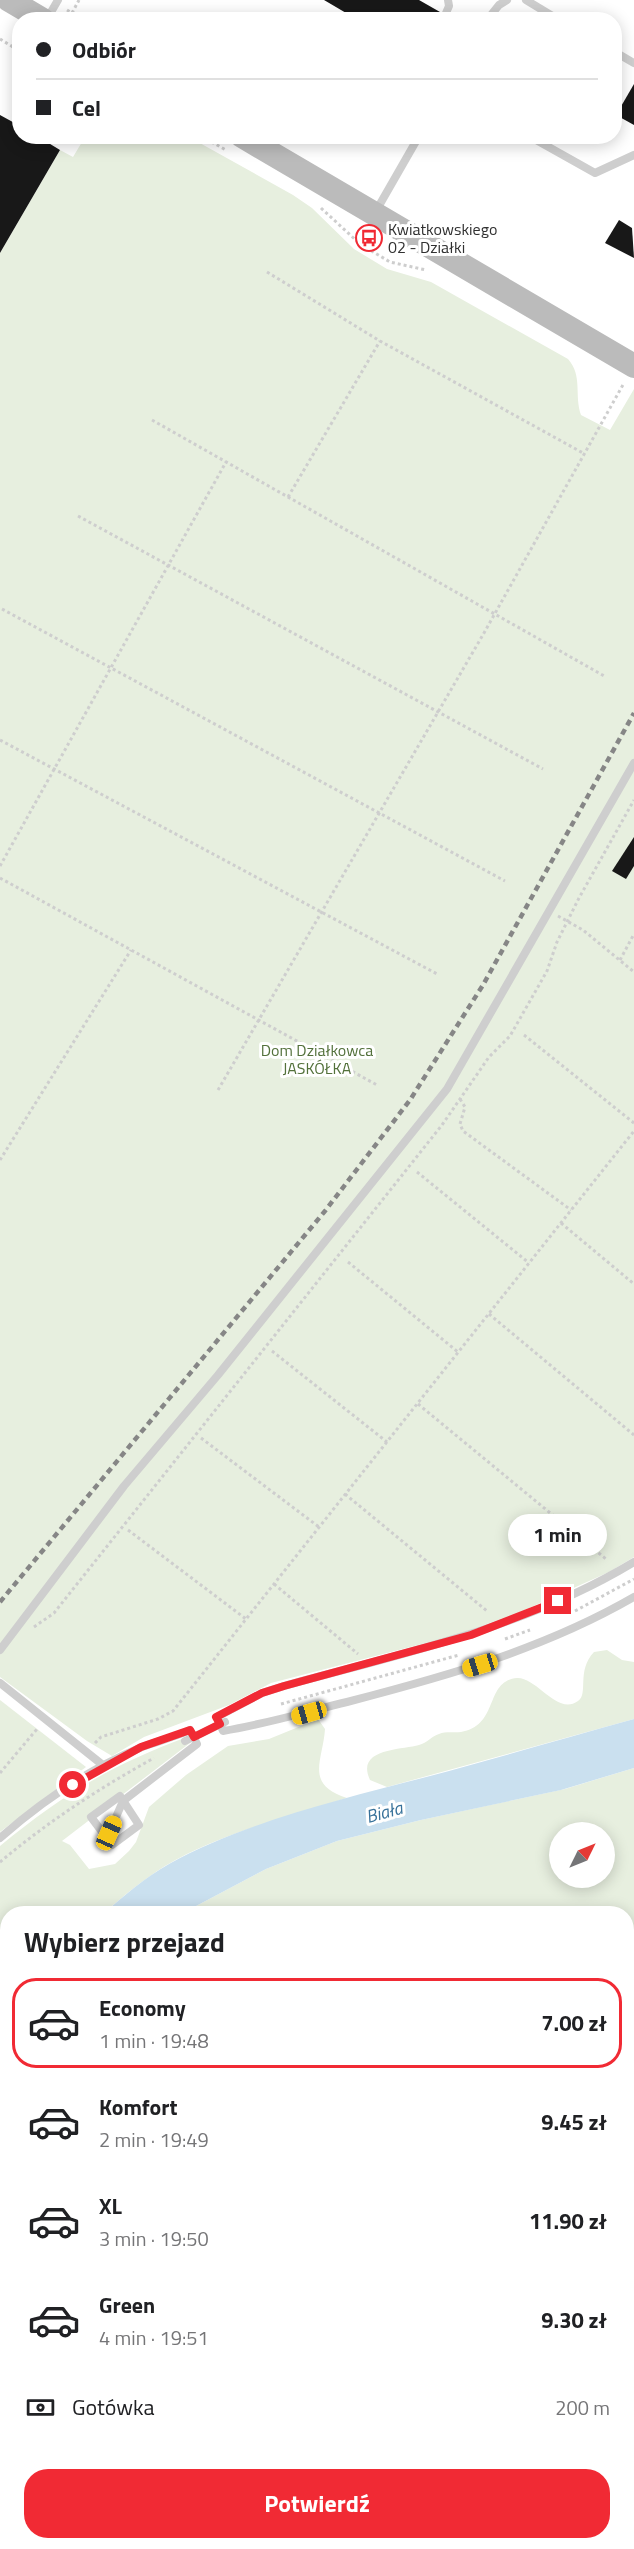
<!DOCTYPE html>
<html lang="pl">
<head>
<meta charset="utf-8">
<style>
  body { margin:0; font-family:"Titillium Web",sans-serif; background:#f2f2f2; color:#202124; height:100vh; display:flex; flex-direction:column; font-size:22px; white-space:nowrap }
  * { box-sizing:border-box; margin:0 }
  p { font-size:20px; color:#757577 }
  .icon { flex:none; width:33px; height:33px; fill:none; stroke:currentColor; stroke-width:2; stroke-linecap:round; stroke-linejoin:round }
  .map { position:relative; flex:1; overflow:hidden }
  .panel { position:absolute; left:0px; top:1906px; width:634px; height:644px; display:flex; flex-direction:column; background:#fff; border-radius:24px 24px 0 0; box-shadow:0 3px 15px #0003 }
  .panel>* { flex:none }
  .guide { position:absolute; left:12px; top:12px; width:610px; height:132px; border-radius:24px; box-shadow:0 3px 15px #0003; display:grid; align-content:center; height:132px; padding:0 24px; background:#fff }
  .needle { width:39px; rotate:47deg }
  .buttons { position:absolute; left:549px; top:1822px; display:grid; gap:12px }
  .buttons a { display:grid; place-items:center; width:66px; height:66px; border-radius:50%; background:#fff; box-shadow:0 3px 15px #0003; font-size:30px }
  .end { position:absolute; width:27px; height:27px; margin:-14px; border:8px solid #f12a34; background:#fff; box-shadow:0 0 0 3px #fff }
  .from { border-radius:50% }
  .bubble { position:absolute; height:42px; border-radius:21px; background:#fff; box-shadow:0 3px 15px #0003; font-size:20px; font-weight:700; line-height:42px; text-align:center }
  .car { position:absolute; width:18px; height:36px; margin:-18px -9px; border-radius:8px; box-shadow:0 0 4px 2px #0007; background:linear-gradient(#f5c518 24%,#345 0 40%,#f5c518 0 76%,#345 0 86%,#f5c518 0) }
  .guide b { display:flex; align-items:center; gap:21px; height:57px; font-size:22px }
  .guide b+b { border-top:2px solid #e0e0e0 }
  .guide i { width:15px; height:15px; background:#202124 }
  ul { padding:0; list-style:none }
  li { display:flex; align-items:center; gap:18px; height:90px; margin:0 12px 9px; padding:0 12px; border:3px solid transparent; border-radius:24px }
  li div { flex:1 }
  li b { display:block; font-size:22px }
  li em { font-style:normal; font-weight:700 }
  li.current { border-color:#f12a34 }
  li>.icon { width:54px; height:54px; stroke-width:1.5 }
  h2 { padding:0 24px; font-size:27px; line-height:72px }
  .pay { display:flex; align-items:center; gap:15px; height:66px; padding:0 24px; font-size:22px }
  .pay p { margin-inline-start:auto }
  .primary-button { display:flex; gap:12px; margin-top:auto; padding:12px 24px }
  .primary-button a { flex:1; height:69px; border-radius:24px; background:#f12a34; color:#fff; font-size:24px; font-weight:700; line-height:69px; text-align:center }
  .map>svg:first-child { display:block }
  .green { fill:#e7efdf; fill-rule:evenodd }
  .water { fill:#cae0ef }
  .building { fill:#181818 }
  .lines { fill:none; stroke-linecap:round; stroke-linejoin:round }
  .path { stroke:#cecece; stroke-width:3; stroke-dasharray:3 3; stroke-linecap:butt }
  .service { stroke:#cecece; stroke-width:8 }
  .secondary { stroke:#bbb; stroke-width:24 }
  .rail { stroke:#868686; stroke-width:4.5; stroke-dasharray:6 4.5; stroke-linecap:butt }
  .route { stroke:#f12a34; stroke-width:8 }
  .labels { text-anchor:middle; dominant-baseline:central; stroke-width:6; stroke-linejoin:round; paint-order:stroke }
  .poi-label { font-size:16px; fill:#313131; stroke:#fff; text-anchor:start }
  .park-label { font-size:16px; fill:#53713b; stroke:#fff }
  .water-label { font-size:18px; font-style:italic; fill:#38729a; stroke:#fff }
</style>
</head>
<body>
<div class="map">
<svg width="634" height="2549" viewBox="0 0 634 2549">
  <rect width="100%" height="100%" fill="#fff"/>
  <!-- green -->
  <g class="green">
    <path d="M85 137H189L293 195 312 208 354 249 387 269 431 282 568 359C583 376 574 395 581 415L610 430 634 389V1557L609 1572 516 1614 449 1637 271 1683 229 1705 144 1737 112 1756 87 1741 0 1677V253L60 150 73 157Z"/>
    <path d="M607 1650 622 1660 634 1662V1719L387 1787 370 1780C355 1748 402 1750 419 1745 427 1743 432 1736 439 1734 446 1731 454 1733 461 1732 500 1725 484 1681 517 1678 537 1677 557 1716 578 1701 589 1694 576 1671 594 1652Z"/>
    <path d="M0 1700 86 1767 0 1832Z"/>
    <path d="M318 1719 325 1729C323 1761 304 1784 347 1798 287 1818 219 1833 165 1866 143 1880 123 1896 103 1914H8L7 2028 0 2038V1846C62 1795 111 1765 187 1737L190 1743 62 1841 70 1845 89 1869 115 1864 129 1851 136 1842 149 1807 186 1775 228 1746 269 1739Z"/>
    <path d="M634 1768V2355L627 2353V1914H181L266 1869 337 1841 421 1820 565 1789ZM560 1833H604V1878H560Z"/>
    <path d="M0 2223H8V2542L579 2543 578 2549H3L0 2537Z"/>
  </g>
  <!-- water -->
  <g class="water">
    <path d="M634 1719V1768L561 1790 421 1820 337 1841 266 1869 181 1914H103C124 1896 144 1878 169 1864 250 1819 359 1795 449 1771 511 1754 572 1736 634 1719Z"/>
    <path d="M7 2028V2140L0 2143V2038Z"/>
  </g>
  <!-- building -->
  <g class="building">
    <path d="M324 0H419L440 12 443 19 453 20H358Z"/>
    <path d="M634 84V125L616 115Z"/>
    <path d="M0 115 20 126V136H37L60 150 0 253Z"/>
    <path d="M619 220 632 228 634 258 605 243Z"/>
    <path d="M634 837V866L626 879 612 871Z"/>
  </g>
  <g class="lines">
    <!-- path -->
    <g class="path">
      <path d="M67 10 83 20"/>
      <path d="M72 13 79 0"/>
      <path d="M0 39 13 47"/>
      <path d="M201 136 226 150"/>
      <path d="M321 208 360 244 390 262 426 270"/>
      <path d="M267 272 380 341 583 453"/>
      <path d="M152 420 606 677"/>
      <path d="M288 497 380 341"/>
      <path d="M78 516 543 769"/>
      <path d="M2 609 505 881"/>
      <path d="M0 740 439 975"/>
      <path d="M0 866 226 462"/>
      <path d="M0 878 377 1085"/>
      <path d="M558 916 583 930 634 972"/>
      <path d="M620 960 634 934"/>
      <path d="M524 1035 634 1123"/>
      <path d="M218 1090 484 633 624 383"/>
      <path d="M460 1099 465 1107 460 1124 463 1131 571 1210"/>
      <path d="M0 1160 131 950"/>
      <path d="M417 1172 529 1263"/>
      <path d="M561 1223 634 1284"/>
      <path d="M348 1262 458 1352"/>
      <path d="M489 1314 634 1435"/>
      <path d="M272 1351 387 1442"/>
      <path d="M418 1404 606 1559"/>
      <path d="M201 1438 319 1527"/>
      <path d="M345 1494 487 1611"/>
      <path d="M128 1530 246 1619"/>
      <path d="M274 1584 358 1654"/>
      <path d="M575 1611 634 1579"/>
      <path d="M34 1627 54 1613 442 1125 489 1057 510 1036 547 971 557 942 579 898 634 800"/>
      <path d="M505 1639 530 1630"/>
      <path d="M281 1704 459 1655"/>
      <path d="M95 1743 101 1737 158 1719 173 1711 634 1131"/>
      <path d="M0 1773 37 1729"/>
      <path d="M0 1862C49 1821 98 1789 154 1758"/>
    </g>
    <!-- service -->
    <g class="service">
      <path d="M526 0 559 20"/>
      <path d="M446 13 449 6 448 0"/>
      <path d="M47 19 58 0"/>
      <path d="M487 20 499 5 507 0"/>
      <path d="M615 52 634 63"/>
      <path d="M18 58 20 57"/>
      <path d="M529 136 595 173 634 155"/>
      <path d="M376 211 419 136"/>
      <path d="M634 1562C527 1627 404 1653 284 1686L262 1693 217 1717 223 1731C266 1724 306 1712 347 1702 447 1676 544 1649 634 1597"/>
      <path d="M0 1650 124 1486 218 1375 447 1089 634 763"/>
      <path d="M0 1683 104 1766"/>
      <path d="M185 1741 225 1722"/>
      <path d="M120 1796 139 1825 112 1845 91 1817Z"/>
      <path d="M0 1838C41 1802 91 1768 142 1747 158 1741 175 1737 190 1730L197 1744 123 1801 109 1833"/>
    </g>
    <!-- secondary -->
    <g class="secondary">
      <path d="M9 0 43 20"/>
      <path d="M242 136 634 366"/>
    </g>
    <!-- rail -->
    <path class="rail" d="M0 1602 325 1211 410 1100 483 985 634 713"/>
  </g>
  <g class="lines">
    <!-- route -->
    <path class="route" d="M73 1785 141 1747 190 1730 194 1737 220 1724 216 1717 262 1693 284 1686 471 1635 558 1601"/>
  </g>
  <!-- icons -->
  <defs>
    <symbol id="bus-ring" viewBox="-11 -11 22 22"><circle r="9.5" fill="#fff" stroke="#f12a34" stroke-width="1.5"/><path d="M-5-6H5V4H4V6H2V4H-2V6H-4V4H-5ZM-3.5-4V0h7V-4ZM-3.5 1.2v1.5H-2V1.2ZM2 1.2v1.5H3.5V1.2Z" fill="#f12a34"/></symbol>
  </defs>
  <g fill-rule="evenodd">
    <use href="#bus-ring" x="354" y="223" width="30" height="30"/>
  </g>
  <g class="labels">
    <!-- poi labels -->
    <g class="poi-label">
      <text x="388" y="229">Kwiatkowskiego<tspan x="388" dy="18">02 - Działki</tspan></text>
    </g>
    <!-- park labels -->
    <g class="park-label">
      <text x="317" y="1050">Dom Działkowca<tspan x="317" dy="18">JASKÓŁKA</tspan></text>
    </g>
    <!-- water labels -->
    <g class="water-label">
      <text transform="translate(384 1812) rotate(-16)">Biała</text>
    </g>
  </g>
</svg>
<div class="buttons">
<a><svg class="needle" viewBox="-14 -14 28 28"><path d="M0-13l5 13h-10z" fill="#e53935"/><path d="M0 13l5-13h-10z" fill="#757577"/></svg></a>
</div>
<i class="end from" style="left:73px;top:1785px"></i>
<i class="end" style="left:558px;top:1601px"></i>
<div class="bubble" style="left:508px;top:1514px;width:99px">1 min</div>
<i class="car" style="left:480px;top:1665px;rotate:253deg"></i>
<i class="car" style="left:309px;top:1713px;rotate:254deg"></i>
<i class="car" style="left:109px;top:1833px;rotate:24deg"></i>
<div class="guide">
<b><i class="from"></i>Odbiór</b>
<b><i></i>Cel</b>
</div>
<section class="panel">
<h2>Wybierz przejazd</h2>
<ul>
<li class="current"><svg class="icon" aria-label="car" viewBox="0 0 24 24"><path d="M5 17H2v-5l4-1 3-4h7l3 4 3 1v5h-3M9 17h6M6 11h13"/><circle cx="7" cy="17" r="2"/><circle cx="17" cy="17" r="2"/></svg><div><b>Economy</b><p>1 min · 19:48</p></div><em>7.00 zł</em></li>
<li><svg class="icon" aria-label="car" viewBox="0 0 24 24"><path d="M5 17H2v-5l4-1 3-4h7l3 4 3 1v5h-3M9 17h6M6 11h13"/><circle cx="7" cy="17" r="2"/><circle cx="17" cy="17" r="2"/></svg><div><b>Komfort</b><p>2 min · 19:49</p></div><em>9.45 zł</em></li>
<li><svg class="icon" aria-label="car" viewBox="0 0 24 24"><path d="M5 17H2v-5l4-1 3-4h7l3 4 3 1v5h-3M9 17h6M6 11h13"/><circle cx="7" cy="17" r="2"/><circle cx="17" cy="17" r="2"/></svg><div><b>XL</b><p>3 min · 19:50</p></div><em>11.90 zł</em></li>
<li><svg class="icon" aria-label="car" viewBox="0 0 24 24"><path d="M5 17H2v-5l4-1 3-4h7l3 4 3 1v5h-3M9 17h6M6 11h13"/><circle cx="7" cy="17" r="2"/><circle cx="17" cy="17" r="2"/></svg><div><b>Green</b><p>4 min · 19:51</p></div><em>9.30 zł</em></li>
</ul>
<div class="pay"><svg class="icon" aria-label="cash" viewBox="0 0 24 24"><path d="M3 7h18v10H3z"/><circle cx="12" cy="12" r="2"/></svg>Gotówka<p>200 m</p></div>
<div class="primary-button"><a>Potwierdź</a></div>
</section>
</div>
</body>
</html>
